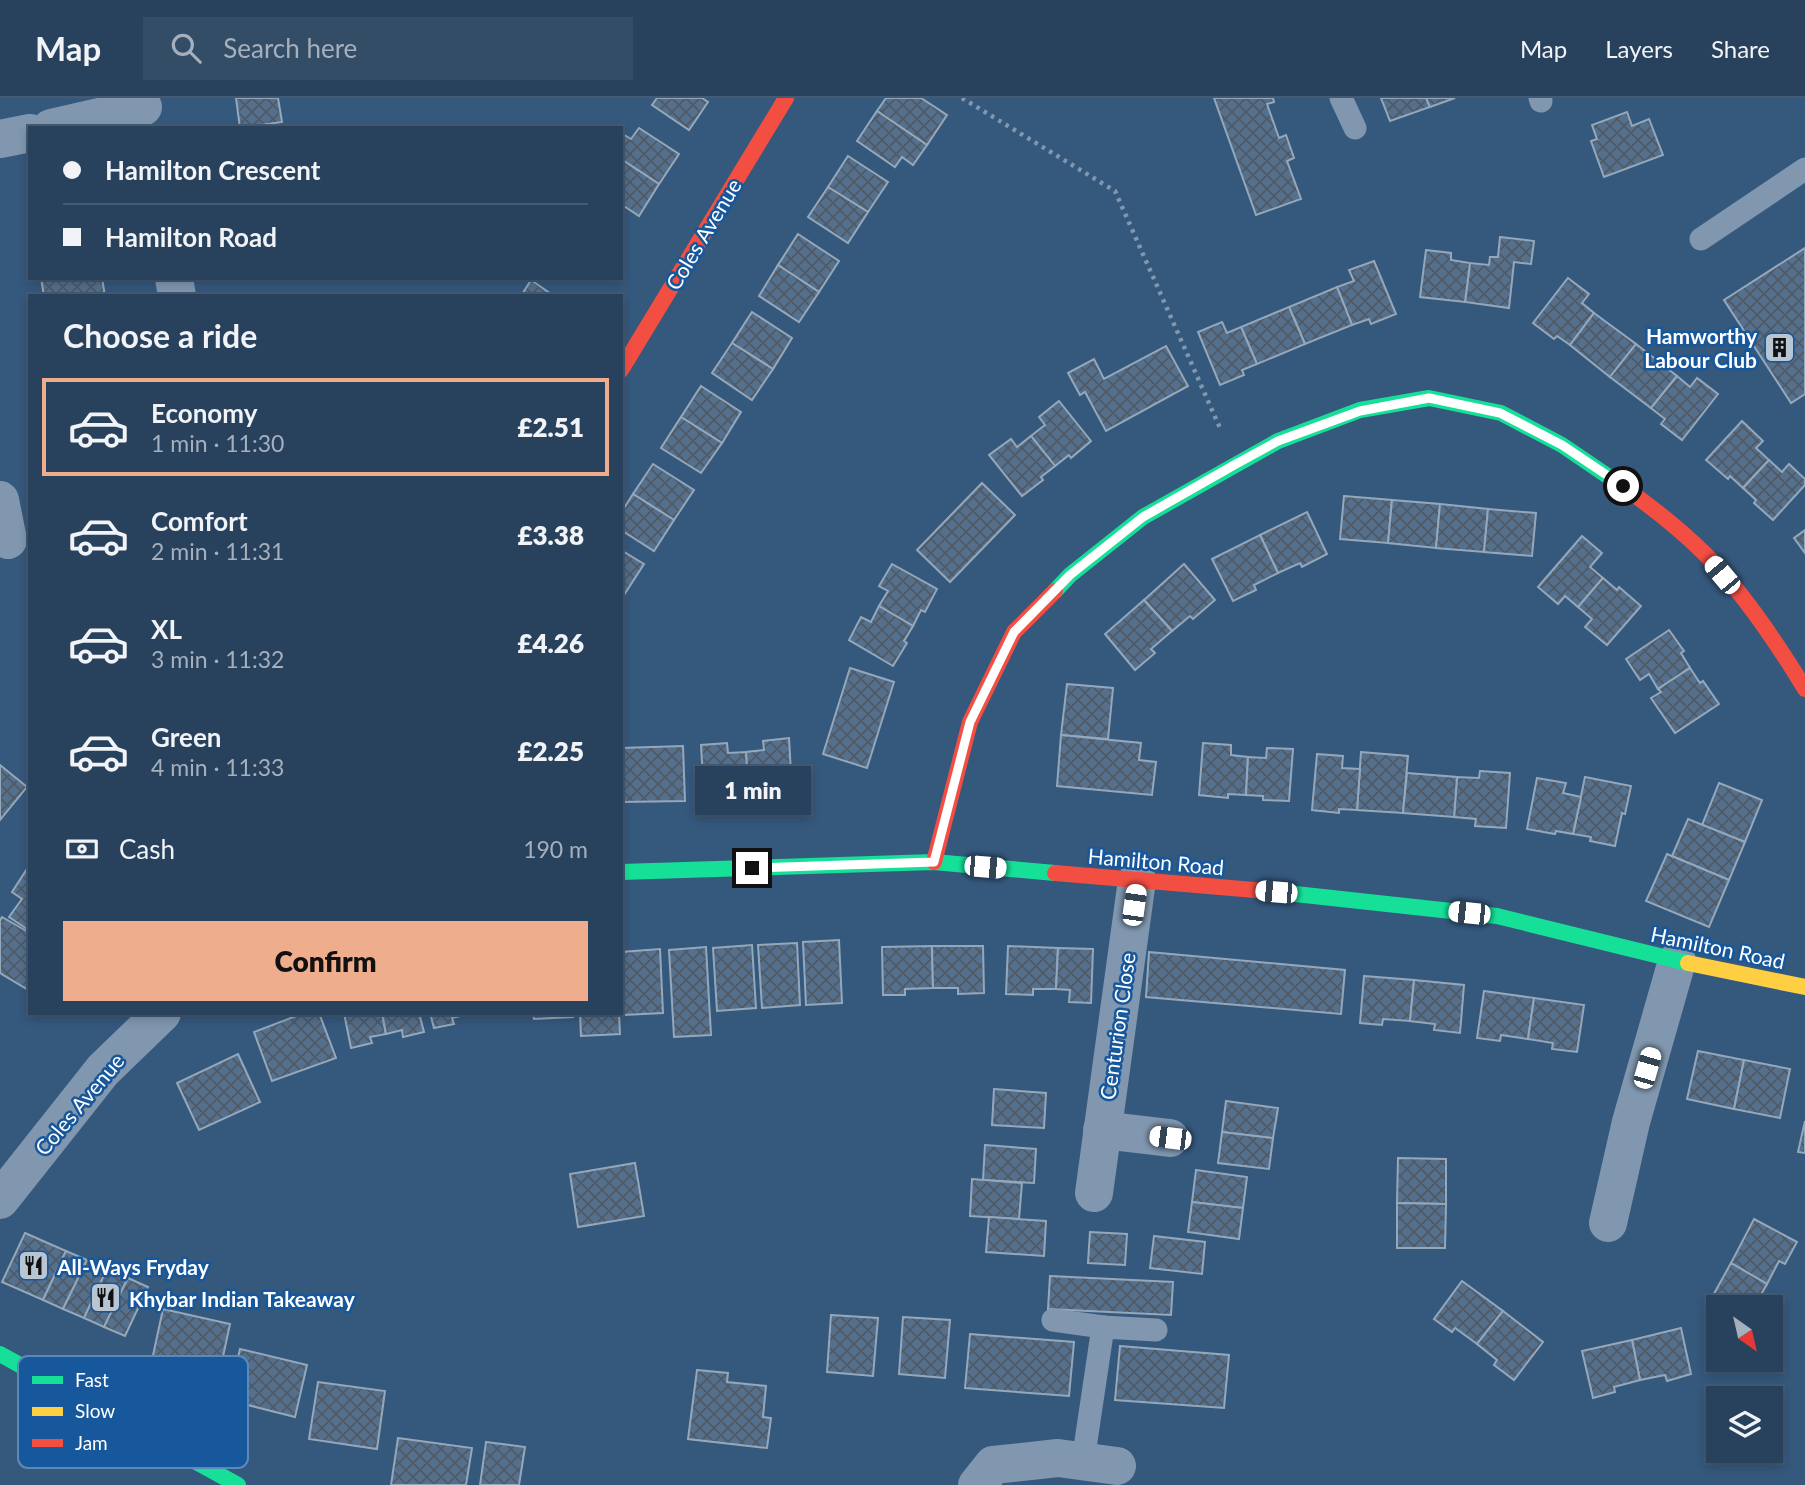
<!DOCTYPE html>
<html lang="en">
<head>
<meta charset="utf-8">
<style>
  body { margin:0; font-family:Lato,sans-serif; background:#344d67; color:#f1f3f6; height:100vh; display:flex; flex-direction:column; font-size:26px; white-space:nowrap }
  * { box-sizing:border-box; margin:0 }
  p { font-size:23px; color:#a5b0bc }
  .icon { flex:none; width:38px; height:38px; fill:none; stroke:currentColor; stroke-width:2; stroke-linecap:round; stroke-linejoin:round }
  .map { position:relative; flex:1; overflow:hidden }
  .sheet { position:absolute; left:28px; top:196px; width:595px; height:721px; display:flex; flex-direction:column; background:#28425e; border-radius:0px; box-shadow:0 4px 10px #0003,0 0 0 2px #445b73 }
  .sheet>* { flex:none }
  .banner { position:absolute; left:28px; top:28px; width:595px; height:154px; border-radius:0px; box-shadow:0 4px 10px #0003,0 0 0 2px #445b73; display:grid; align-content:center; height:154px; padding:0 35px; background:#28425e }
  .needle { width:46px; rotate:146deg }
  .tools { position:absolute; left:1706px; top:1197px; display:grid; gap:14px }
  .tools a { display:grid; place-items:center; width:77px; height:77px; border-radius:0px; background:#28425e; box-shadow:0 4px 10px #0003,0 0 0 2px #445b73; font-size:35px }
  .end { position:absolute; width:32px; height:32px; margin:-16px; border:9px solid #fff; background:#111; box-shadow:0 0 0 4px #111 }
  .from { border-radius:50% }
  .bubble { position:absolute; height:49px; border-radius:0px; background:#28425e; box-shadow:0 4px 10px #0003,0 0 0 2px #445b73; font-size:23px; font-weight:800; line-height:49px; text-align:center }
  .car { position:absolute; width:21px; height:42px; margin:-21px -10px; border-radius:9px; box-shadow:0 0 5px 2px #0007; background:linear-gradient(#fff 24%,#345 0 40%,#fff 0 76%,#345 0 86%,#fff 0) }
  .banner b { display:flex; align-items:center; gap:24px; height:66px; font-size:26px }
  .banner b+b { border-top:2px solid #445b73 }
  .banner i { width:18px; height:18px; background:#f1f3f6 }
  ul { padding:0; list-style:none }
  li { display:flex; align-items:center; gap:21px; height:98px; margin:0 14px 10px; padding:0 21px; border:4px solid transparent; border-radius:0px }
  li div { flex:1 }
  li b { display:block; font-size:26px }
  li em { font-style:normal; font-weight:800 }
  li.on { border-color:#eead8d }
  li>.icon { width:63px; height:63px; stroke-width:1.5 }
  h2 { padding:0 35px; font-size:32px; line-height:84px }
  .pay { display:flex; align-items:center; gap:18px; height:77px; padding:0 35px; font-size:26px }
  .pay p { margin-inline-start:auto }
  .button { display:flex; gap:14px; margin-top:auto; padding:14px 35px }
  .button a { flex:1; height:80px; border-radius:0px; background:#eead8d; color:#111; font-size:28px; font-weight:800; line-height:80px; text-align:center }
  header { display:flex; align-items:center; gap:42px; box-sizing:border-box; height:98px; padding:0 35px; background:#28425e; border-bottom:2px solid #445b73 }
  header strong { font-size:33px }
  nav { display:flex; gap:38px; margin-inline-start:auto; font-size:24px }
  .search { width:490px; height:63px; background:#344d67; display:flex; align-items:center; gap:18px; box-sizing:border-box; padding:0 24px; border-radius:0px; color:#a5b0bc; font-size:26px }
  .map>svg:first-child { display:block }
  .building { fill:url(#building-cross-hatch); stroke:#94a8bc; stroke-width:2 }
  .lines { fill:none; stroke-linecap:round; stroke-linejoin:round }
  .path { stroke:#8097af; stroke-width:4.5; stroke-dasharray:3.5 5; stroke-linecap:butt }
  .lane { stroke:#8097af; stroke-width:23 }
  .street { stroke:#8097af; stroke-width:38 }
  .fast { stroke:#16e098; stroke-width:16 }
  .slow { stroke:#ffcf43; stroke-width:16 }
  .jam { stroke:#f24e42; stroke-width:16 }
  .route { stroke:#fff; stroke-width:9 }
  .labels { text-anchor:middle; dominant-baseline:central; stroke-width:5; stroke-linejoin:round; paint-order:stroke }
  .street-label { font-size:21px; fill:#fff; stroke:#17579b }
  .poi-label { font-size:21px; font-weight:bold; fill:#fff; stroke:#17579b; text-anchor:start }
  .key { fill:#17579b; stroke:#5d89b9; stroke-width:2 }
  .key-label { font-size:19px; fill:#fff }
</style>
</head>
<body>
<header>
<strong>Map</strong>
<div class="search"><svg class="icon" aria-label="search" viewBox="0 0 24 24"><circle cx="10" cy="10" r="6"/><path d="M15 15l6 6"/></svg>Search here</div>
<nav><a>Map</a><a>Layers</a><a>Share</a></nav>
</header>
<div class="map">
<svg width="1805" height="1387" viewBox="0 0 1805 1387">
  <defs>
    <pattern id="building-cross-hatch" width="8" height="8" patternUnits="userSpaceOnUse" patternTransform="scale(1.75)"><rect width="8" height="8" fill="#54708d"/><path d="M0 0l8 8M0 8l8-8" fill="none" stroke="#4f5a66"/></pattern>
  </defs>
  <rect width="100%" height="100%" fill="#35587d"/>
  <!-- building -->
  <g class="building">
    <path d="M236 0H278L282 24 240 30Z"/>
    <path d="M657 0H702L708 4 689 32 652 7Z"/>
    <path d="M886 0H921L947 17 927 47 877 13Z"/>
    <path d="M1214 0H1273L1274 4 1267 6 1279 40 1286 37 1294 60 1287 63 1301 101 1256 117Z"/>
    <path d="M1381 0H1426L1430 9 1390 23Z"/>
    <path d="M1426 0H1455L1430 9Z"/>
    <path d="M877 13 927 47 913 67 902 59 895 69 857 43Z"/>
    <path d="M1627 14 1632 28 1649 21 1663 57 1604 79 1591 43 1597 41 1592 27Z"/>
    <path d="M639 30 679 56 659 86 621 61V35L631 41Z"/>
    <path d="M848 58 888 84 868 114 828 89Z"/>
    <path d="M621 61 659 86 639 118 621 106Z"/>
    <path d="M828 89 868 114 848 145 808 119Z"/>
    <path d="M798 136 839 163 819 194 778 167Z"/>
    <path d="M1500 139 1534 143 1531 166 1514 164 1509 210 1465 204 1470 165 1489 167 1490 159H1498Z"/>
    <path d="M1805 150V296L1791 305 1724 202Z"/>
    <path d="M1426 152 1451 155V162L1470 165 1465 204 1420 199Z"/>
    <path d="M1374 163 1396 216 1371 226 1369 221 1352 227 1337 189 1354 183 1349 172Z"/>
    <path d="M778 167 819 194 799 224 759 198Z"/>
    <path d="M41 180H102L105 198H44Z"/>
    <path d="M1568 180 1589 196 1582 205 1594 215 1570 247 1557 238 1554 241 1533 225Z"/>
    <path d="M531 182 554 198H521Z"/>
    <path d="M1337 189 1352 227 1305 246 1289 209Z"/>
    <path d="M1289 209 1305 246 1257 266 1241 229Z"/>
    <path d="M752 214 792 240 773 271 732 245Z"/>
    <path d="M1594 215 1636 246 1610 279 1570 247Z"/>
    <path d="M1222 224 1227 235 1241 229 1257 266 1242 272 1244 277 1220 287 1198 234Z"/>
    <path d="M732 245 773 271 752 302 712 275Z"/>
    <path d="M1636 246 1677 278 1651 310 1610 279Z"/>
    <path d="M1166 248 1188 288 1106 333 1085 294 1080 297 1068 275 1094 261 1104 281Z"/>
    <path d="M1677 278 1690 289 1697 280 1718 296 1682 342 1661 326 1665 321 1651 310Z"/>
    <path d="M701 288 741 314 722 345 681 319Z"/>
    <path d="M1059 303 1091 343 1071 360 1069 357 1055 368 1031 338 1045 327 1039 319Z"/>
    <path d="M681 319 722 345 701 375 661 350Z"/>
    <path d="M1742 323 1763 343 1756 350 1769 362 1743 390 1730 378 1728 381 1706 362Z"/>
    <path d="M1031 338 1055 368 1041 379 1043 382 1022 398 989 357 1011 341 1017 349Z"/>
    <path d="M1769 362 1782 374 1789 366 1805 381V387L1773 422 1754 405 1756 402 1743 390Z"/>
    <path d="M653 366 694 392 674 422 633 396Z"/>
    <path d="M982 385 1015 417 950 484 917 452Z"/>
    <path d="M633 396 674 422 654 453 621 432V415Z"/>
    <path d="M1344 398 1392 402 1388 445 1340 441Z"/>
    <path d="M1392 402 1440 406 1436 450 1388 445Z"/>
    <path d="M1440 406 1488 411 1484 454 1436 450Z"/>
    <path d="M1488 411 1536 415 1532 458 1484 454Z"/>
    <path d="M1307 414 1327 456 1302 469 1300 465 1278 475 1260 437Z"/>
    <path d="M1805 432V455L1794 440Z"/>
    <path d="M1260 437 1278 475 1254 487 1256 492 1233 503 1212 461Z"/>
    <path d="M1582 438 1602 455 1590 469 1603 480 1578 509 1565 498 1558 506 1538 489Z"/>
    <path d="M621 452 644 466 624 497 621 495Z"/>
    <path d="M892 466 937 491 925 514 921 512 913 528 879 508 888 493 879 488Z"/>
    <path d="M1184 466 1215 502 1193 521 1190 518 1172 533 1144 502Z"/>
    <path d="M1603 480 1617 492 1619 489 1641 508 1607 547 1585 529 1592 521 1578 509Z"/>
    <path d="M1144 502 1172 533 1151 551 1155 555 1135 572 1105 536Z"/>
    <path d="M879 508 913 528 904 543 907 545 893 568 849 542 861 519 871 524Z"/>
    <path d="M1669 532 1684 553 1681 555 1690 570 1658 591 1649 576 1640 582 1626 561Z"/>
    <path d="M850 570 894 584 867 670 823 656Z"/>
    <path d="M1690 570 1700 585 1703 583 1719 606 1675 635 1651 600 1661 594 1658 591Z"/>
    <path d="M1067 586 1113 590 1108 641 1061 637Z"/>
    <path d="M1061 637 1141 645 1139 662 1156 664 1152 697 1057 688Z"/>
    <path d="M789 640 792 692 767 695 766 691 748 692 746 654 764 652 763 643Z"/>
    <path d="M727 645 728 655 746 654 748 692 731 694V697L704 699 701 647Z"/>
    <path d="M1203 645 1231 647V657L1248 659 1246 697 1228 696V700L1199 697Z"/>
    <path d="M683 648 685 703 621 704V650Z"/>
    <path d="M1267 650 1293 651 1289 703 1263 702V698L1246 697 1248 659 1266 660Z"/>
    <path d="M1361 654 1408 658 1403 715 1357 712Z"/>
    <path d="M1317 656 1343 658 1342 670 1360 671 1357 712 1339 711V715L1312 712Z"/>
    <path d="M0 667 27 689 0 722Z"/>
    <path d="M1480 673 1510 675 1506 730 1475 728 1476 721 1454 719 1457 679 1479 680Z"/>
    <path d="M1407 675 1457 679 1454 719 1403 715Z"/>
    <path d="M1585 679 1631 688 1625 716 1622 715 1615 748 1590 743 1591 739 1573 736Z"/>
    <path d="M1537 680 1566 685 1563 695 1581 699 1573 736 1556 733 1555 736 1527 731Z"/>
    <path d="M1719 685 1762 702 1745 744 1702 727Z"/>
    <path d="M1688 721 1745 744 1729 782 1672 758Z"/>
    <path d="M1667 756 1729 782 1709 829 1646 803Z"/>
    <path d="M27 771 30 773V833L9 819 22 801 12 794Z"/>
    <path d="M2 819 30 835V893L0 875V822Z"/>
    <path d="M839 842 842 905 806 907 803 844Z"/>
    <path d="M797 845 800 907 762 910 758 847Z"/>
    <path d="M752 847 756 910 717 913 713 850Z"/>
    <path d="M932 848 933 890 905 891V897H883L882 849Z"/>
    <path d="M932 848H983L984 895 958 896V890H933Z"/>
    <path d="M1008 848 1058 850 1056 891H1033V897L1006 896Z"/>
    <path d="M706 849 711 937 674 939 669 852Z"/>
    <path d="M1058 850 1093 851 1091 905 1069 904 1070 892 1056 891Z"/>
    <path d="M660 851 663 915 624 917 621 854Z"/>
    <path d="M1149 854 1345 872 1341 916 1146 899Z"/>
    <path d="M1364 878 1414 882 1410 923 1383 921 1382 927 1360 925Z"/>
    <path d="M1414 882 1464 887 1460 935 1434 932 1435 926 1410 923Z"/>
    <path d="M1484 893 1534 900 1528 941 1501 937 1500 943 1477 940Z"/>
    <path d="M1534 900 1584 907 1577 954 1552 951 1553 945 1528 941Z"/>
    <path d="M304 915H319L336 960 272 983 254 934Z"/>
    <path d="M344 915H382L386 936 370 939 372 945 351 950Z"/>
    <path d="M382 915H419L424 934 403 939 402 932 386 936Z"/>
    <path d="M430 915H468L469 916 452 920 454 926 434 930Z"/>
    <path d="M533 915H572L573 919 534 921Z"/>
    <path d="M580 915H619L620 936 581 938Z"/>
    <path d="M1698 953 1744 962 1734 1011 1687 1001Z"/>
    <path d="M238 956 260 1004 199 1032 177 985Z"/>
    <path d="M1744 962 1790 971 1780 1020 1734 1011Z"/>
    <path d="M994 991 1046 995 1044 1030 992 1027Z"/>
    <path d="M1226 1003 1278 1010 1273 1040 1222 1034Z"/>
    <path d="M1805 1023V1055L1798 1054Z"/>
    <path d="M1222 1034 1273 1040 1269 1071 1218 1065Z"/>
    <path d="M985 1047 1036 1051 1034 1085 983 1082Z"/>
    <path d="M1398 1060 1446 1061V1106L1397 1105Z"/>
    <path d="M635 1065 644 1118 578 1129 570 1076Z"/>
    <path d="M1196 1072 1247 1079 1243 1110 1192 1104Z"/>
    <path d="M972 1081 1022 1085 1019 1121 970 1118Z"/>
    <path d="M1192 1104 1243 1110 1239 1141 1188 1134Z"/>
    <path d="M1397 1105 1446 1106 1445 1150H1397Z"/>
    <path d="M989 1119 1046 1123 1044 1158 986 1154Z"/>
    <path d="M1754 1121 1797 1144 1785 1166 1779 1163 1767 1186 1731 1165Z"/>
    <path d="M1090 1134 1127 1136 1125 1167 1088 1165Z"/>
    <path d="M25 1135 66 1153 43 1202 2 1184Z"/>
    <path d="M1154 1138 1205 1144 1202 1176 1150 1170Z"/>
    <path d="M66 1153 87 1162 63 1211 43 1202Z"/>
    <path d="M87 1162 107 1171 84 1220 63 1211Z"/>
    <path d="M1731 1165 1767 1186 1754 1209H1718V1216L1706 1210Z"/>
    <path d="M107 1171 128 1180 104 1229 84 1220Z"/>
    <path d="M1050 1178 1173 1184 1171 1217 1048 1211Z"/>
    <path d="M128 1180 148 1189 125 1238 104 1229Z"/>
    <path d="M1462 1183 1503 1213 1477 1246 1455 1230 1452 1234 1434 1221Z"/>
    <path d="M163 1211 230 1226 219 1277 152 1262Z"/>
    <path d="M1503 1213 1543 1244 1514 1282 1494 1267 1497 1262 1477 1246Z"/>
    <path d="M831 1217 878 1220 873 1278 827 1274Z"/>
    <path d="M903 1219 950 1222 945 1280 899 1276Z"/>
    <path d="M1681 1230 1691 1276 1667 1283 1665 1277 1640 1282 1632 1242Z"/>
    <path d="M970 1236 1074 1244 1069 1298 965 1290Z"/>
    <path d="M1632 1242 1640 1282 1614 1289 1615 1294 1593 1300 1582 1253Z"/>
    <path d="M1120 1248 1229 1257 1224 1310 1115 1302Z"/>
    <path d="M240 1251 307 1267 295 1319 228 1302Z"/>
    <path d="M697 1272 728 1275 727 1284 766 1288 763 1319 771 1320 767 1350 688 1341Z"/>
    <path d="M318 1284 385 1293 377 1351 309 1341Z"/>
    <path d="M398 1340 472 1350 466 1387H391Z"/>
    <path d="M486 1344 525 1349 519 1387H480Z"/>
  </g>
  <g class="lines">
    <!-- path -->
    <path class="path" d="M962 0 1115 93 1220 330"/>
    <!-- lane -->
    <g class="lane">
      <path d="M1341 0 1355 30"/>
      <path d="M1540 0 1541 3"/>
      <path d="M1701 141 1805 71"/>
      <path d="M1053 1222 1103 1229"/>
      <path d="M1083 1363 1103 1229 1156 1232"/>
    </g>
    <!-- street -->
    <g class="street">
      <path d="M51 30 143 9"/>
      <path d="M0 41 30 35"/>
      <path d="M174 180 177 198"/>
      <path d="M0 402 8 442"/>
      <path d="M1102 1032 1170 1040"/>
      <path d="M1094 1095 1137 782"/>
      <path d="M0 1102 103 972 162 915"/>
      <path d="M1608 1125 1631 1024 1677 863"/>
      <path d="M977 1387 993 1367 1058 1360 1117 1368"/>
    </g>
    <!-- fast -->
    <g class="fast">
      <path d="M1055 493 1070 477 1143 419 1278 343 1360 312 1429 300 1501 315 1562 347 1612 381"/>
      <path d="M621 774 934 764 1055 775"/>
      <path d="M1277 794 1497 818 1688 865"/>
      <path d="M0 1256 238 1387"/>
    </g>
    <!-- slow -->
    <path class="slow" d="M1688 865 1805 889"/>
    <!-- jam -->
    <g class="jam">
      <path d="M621 272 786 0"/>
      <path d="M1612 381C1644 403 1677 428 1705 456 1743 494 1777 545 1805 591"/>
      <path d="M934 764 970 624 1014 534 1055 493"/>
      <path d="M1055 775 1277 794"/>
    </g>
  </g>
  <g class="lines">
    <!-- route -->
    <path class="route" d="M752 770 934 764 970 624 1014 534 1070 477 1143 419 1236 366 1278 343 1360 313 1429 300 1500 315 1562 347 1623 388"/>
  </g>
  <!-- icons -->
  <defs>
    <symbol id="building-square" viewBox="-11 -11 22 22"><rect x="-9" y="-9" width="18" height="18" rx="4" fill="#b8c5d2" stroke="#17579b"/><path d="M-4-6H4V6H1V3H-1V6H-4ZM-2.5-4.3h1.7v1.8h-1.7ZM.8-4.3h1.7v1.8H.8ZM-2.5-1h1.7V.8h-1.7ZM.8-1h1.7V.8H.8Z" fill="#111"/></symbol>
    <symbol id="restaurant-square" viewBox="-11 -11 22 22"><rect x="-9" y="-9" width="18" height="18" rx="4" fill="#b8c5d2" stroke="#17579b"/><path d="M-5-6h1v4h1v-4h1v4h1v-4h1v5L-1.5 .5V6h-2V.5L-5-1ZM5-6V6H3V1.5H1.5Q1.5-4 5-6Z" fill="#111"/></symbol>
  </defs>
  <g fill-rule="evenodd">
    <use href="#building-square" x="1762" y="232" width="35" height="35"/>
    <use href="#restaurant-square" x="16" y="1150" width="35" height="35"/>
    <use href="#restaurant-square" x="88" y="1182" width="35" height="35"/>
  </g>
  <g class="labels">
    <!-- street labels -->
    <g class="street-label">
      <text transform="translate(703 136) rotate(-59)">Coles Avenue</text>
      <text transform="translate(1156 763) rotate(5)">Hamilton Road</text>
      <text transform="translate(1718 849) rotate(12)">Hamilton Road</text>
      <text transform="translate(1117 928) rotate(-82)">Centurion Close</text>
      <text transform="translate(79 1006) rotate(-50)">Coles Avenue</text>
    </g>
    <!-- poi labels -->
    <g class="poi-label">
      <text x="1757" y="237" text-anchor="end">Hamworthy<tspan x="1757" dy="24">Labour Club</tspan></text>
      <text x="57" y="1168">All-Ways Fryday</text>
      <text x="129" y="1200">Khybar Indian Takeaway</text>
    </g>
  </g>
  <!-- legend -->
  <rect x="18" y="1258" width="230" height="112" rx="10" class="key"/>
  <rect x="32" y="1278" width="31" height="8" fill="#16e098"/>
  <rect x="32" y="1309" width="31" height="9" fill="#ffcf43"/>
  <rect x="32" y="1341" width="31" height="8" fill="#f24e42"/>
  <g class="key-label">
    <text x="75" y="1289">Fast</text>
    <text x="75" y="1320">Slow</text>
    <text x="75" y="1352">Jam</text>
  </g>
</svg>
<div class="tools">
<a><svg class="needle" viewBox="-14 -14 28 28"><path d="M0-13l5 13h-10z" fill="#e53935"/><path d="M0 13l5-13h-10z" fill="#a5b0bc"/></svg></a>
<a><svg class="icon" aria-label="layers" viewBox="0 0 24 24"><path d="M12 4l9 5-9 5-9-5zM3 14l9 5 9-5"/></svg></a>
</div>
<i class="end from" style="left:1623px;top:388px"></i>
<i class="end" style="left:752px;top:770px"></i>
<div class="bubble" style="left:695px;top:668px;width:116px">1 min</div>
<i class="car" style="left:1722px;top:477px;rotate:320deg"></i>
<i class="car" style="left:985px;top:769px;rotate:95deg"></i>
<i class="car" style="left:1276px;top:794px;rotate:275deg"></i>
<i class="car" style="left:1134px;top:807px;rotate:8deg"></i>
<i class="car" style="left:1469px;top:815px;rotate:276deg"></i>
<i class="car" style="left:1647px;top:970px;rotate:16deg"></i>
<i class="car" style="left:1170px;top:1040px;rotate:277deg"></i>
<div class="banner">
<b><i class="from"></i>Hamilton Crescent</b>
<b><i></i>Hamilton Road</b>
</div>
<section class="sheet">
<h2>Choose a ride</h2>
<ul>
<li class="on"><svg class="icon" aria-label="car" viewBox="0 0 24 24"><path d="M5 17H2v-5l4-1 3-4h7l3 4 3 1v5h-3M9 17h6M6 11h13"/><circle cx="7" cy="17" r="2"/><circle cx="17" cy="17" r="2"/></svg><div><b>Economy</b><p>1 min · 11:30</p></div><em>£2.51</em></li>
<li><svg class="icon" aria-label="car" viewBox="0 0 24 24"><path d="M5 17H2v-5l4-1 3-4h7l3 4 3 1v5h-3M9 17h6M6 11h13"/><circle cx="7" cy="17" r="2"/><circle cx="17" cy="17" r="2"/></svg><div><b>Comfort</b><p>2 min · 11:31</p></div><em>£3.38</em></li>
<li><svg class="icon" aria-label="car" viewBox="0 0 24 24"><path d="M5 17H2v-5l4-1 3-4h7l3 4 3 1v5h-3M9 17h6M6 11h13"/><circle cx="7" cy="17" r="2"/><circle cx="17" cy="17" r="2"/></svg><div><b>XL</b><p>3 min · 11:32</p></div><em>£4.26</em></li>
<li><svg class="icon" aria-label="car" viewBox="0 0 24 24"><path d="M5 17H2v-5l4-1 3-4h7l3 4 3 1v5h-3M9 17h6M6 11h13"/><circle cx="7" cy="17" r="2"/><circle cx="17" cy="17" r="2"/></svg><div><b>Green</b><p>4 min · 11:33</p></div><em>£2.25</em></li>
</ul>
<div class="pay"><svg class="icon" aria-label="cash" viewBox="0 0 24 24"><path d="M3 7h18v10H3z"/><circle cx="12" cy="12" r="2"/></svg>Cash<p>190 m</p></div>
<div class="button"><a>Confirm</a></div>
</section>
</div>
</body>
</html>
